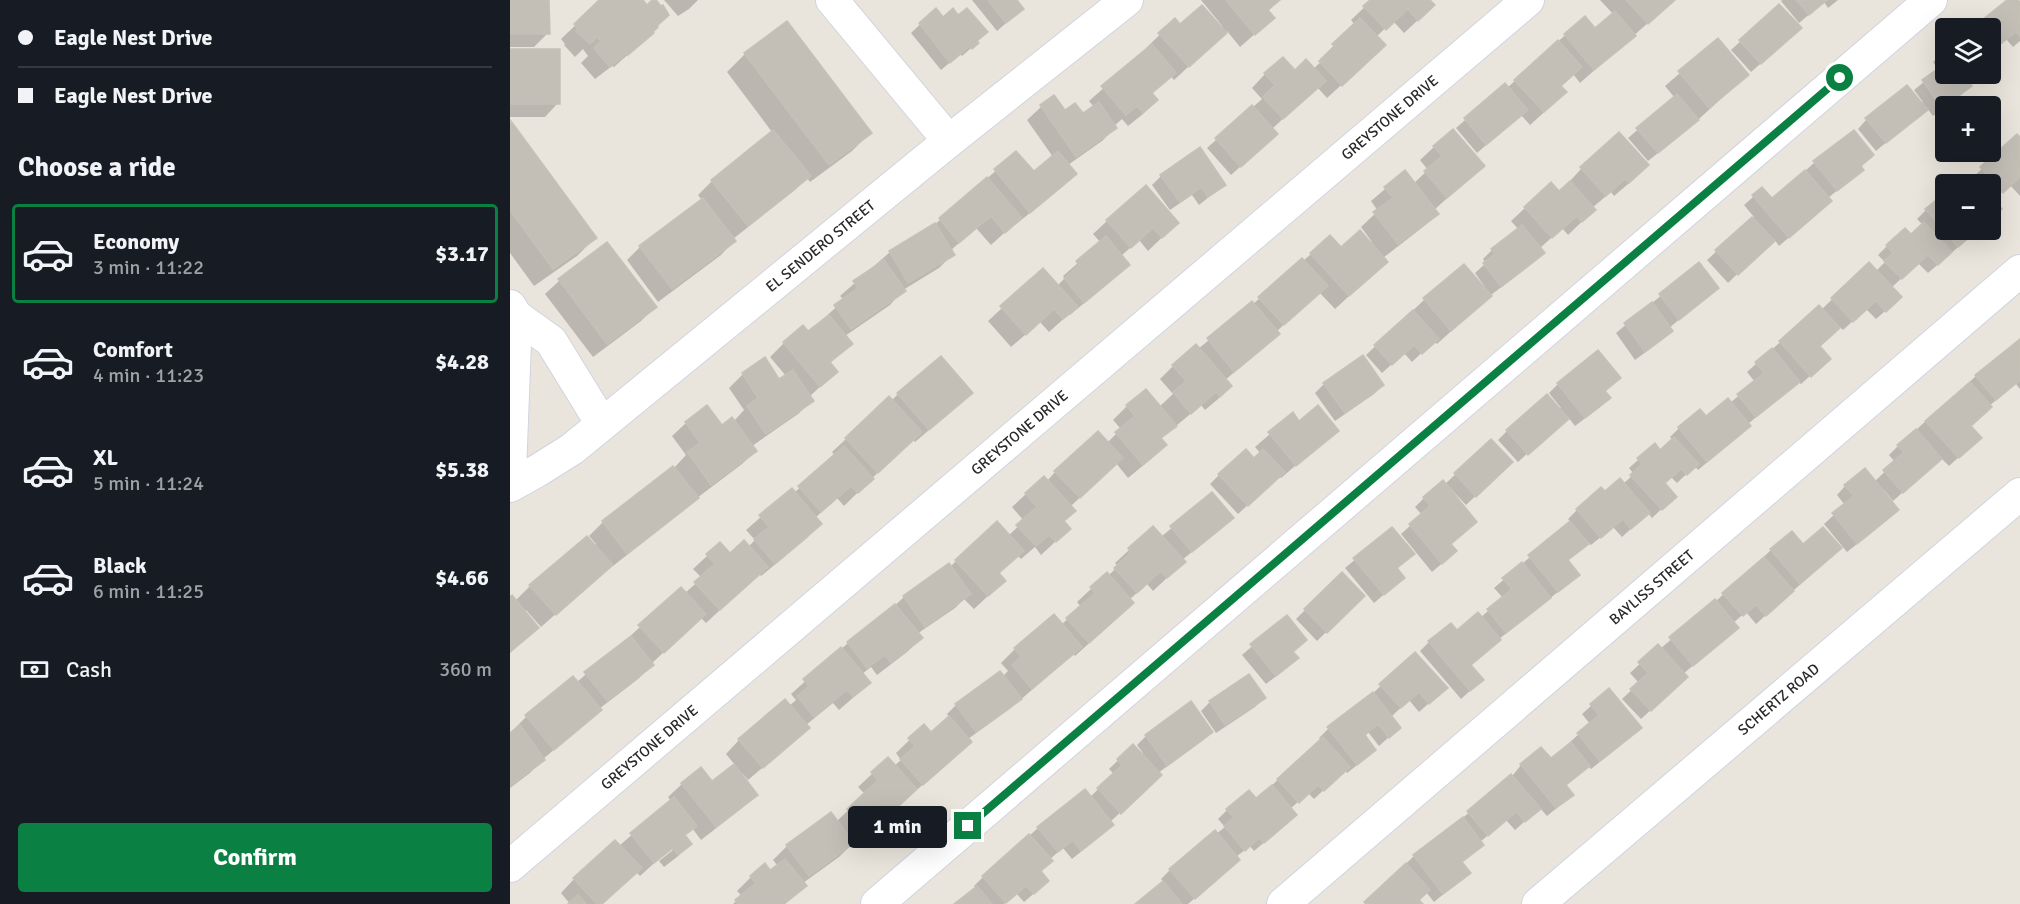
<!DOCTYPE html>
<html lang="en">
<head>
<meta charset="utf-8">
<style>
  body { margin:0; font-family:Signika,sans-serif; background:#20242c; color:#f1f3f6; height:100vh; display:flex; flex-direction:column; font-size:22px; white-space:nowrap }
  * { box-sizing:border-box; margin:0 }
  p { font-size:20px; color:#9ea1a6 }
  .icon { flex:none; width:33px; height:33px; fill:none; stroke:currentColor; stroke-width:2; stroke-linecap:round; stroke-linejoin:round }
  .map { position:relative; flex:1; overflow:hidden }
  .side { display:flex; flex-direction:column; background:#171b24; width:510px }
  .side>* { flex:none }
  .top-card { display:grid; align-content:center; height:132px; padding:0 18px; background:#171b24 }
  .tools { position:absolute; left:1425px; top:18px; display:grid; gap:12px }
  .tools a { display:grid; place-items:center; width:66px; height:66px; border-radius:6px; background:#171b24; box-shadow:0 6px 24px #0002; font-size:30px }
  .end { position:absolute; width:27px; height:27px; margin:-14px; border:8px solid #0b8043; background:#fff; box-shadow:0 0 0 3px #fff }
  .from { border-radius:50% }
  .bubble { position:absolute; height:42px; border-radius:6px; background:#171b24; box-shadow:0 6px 24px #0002; font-size:20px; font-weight:800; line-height:42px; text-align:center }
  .top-card b { display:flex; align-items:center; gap:21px; height:57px; font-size:22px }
  .top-card b+b { border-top:2px solid #363941 }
  .top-card i { width:15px; height:15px; background:#f1f3f6 }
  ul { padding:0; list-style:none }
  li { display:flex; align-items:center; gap:18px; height:99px; margin:0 12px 9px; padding:0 6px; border:3px solid transparent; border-radius:6px }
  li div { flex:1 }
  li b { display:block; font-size:22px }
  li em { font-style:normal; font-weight:800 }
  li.active { border-color:#0b8043 }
  li>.icon { width:54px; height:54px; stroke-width:1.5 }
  h2 { padding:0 18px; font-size:27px; line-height:72px }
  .pay { display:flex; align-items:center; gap:15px; height:66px; padding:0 18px; font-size:22px }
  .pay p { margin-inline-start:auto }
  .action { display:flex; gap:12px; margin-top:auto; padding:12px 18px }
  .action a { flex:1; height:69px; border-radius:6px; background:#0b8043; color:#fff; font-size:24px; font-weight:800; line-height:69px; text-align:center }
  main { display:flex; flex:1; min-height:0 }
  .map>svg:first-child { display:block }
  .shadow { fill:#0003 }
  .building { fill:#c3bfb7; stroke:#c5c1b6; stroke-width:1.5 }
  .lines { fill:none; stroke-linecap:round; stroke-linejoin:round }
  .minor-casing { stroke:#d1d3e1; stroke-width:34 }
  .minor { stroke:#fff; stroke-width:32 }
  .route { stroke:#0b8043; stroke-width:8 }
  .labels { text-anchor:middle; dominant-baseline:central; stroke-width:5; stroke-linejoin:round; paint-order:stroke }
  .street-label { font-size:15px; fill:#292929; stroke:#fff }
</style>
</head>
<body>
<main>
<section class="side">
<div class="top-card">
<b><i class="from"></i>Eagle Nest Drive</b>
<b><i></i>Eagle Nest Drive</b>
</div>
<h2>Choose a ride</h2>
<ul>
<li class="active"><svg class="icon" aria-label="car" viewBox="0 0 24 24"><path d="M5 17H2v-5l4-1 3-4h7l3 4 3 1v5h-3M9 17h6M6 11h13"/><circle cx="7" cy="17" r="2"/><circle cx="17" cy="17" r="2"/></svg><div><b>Economy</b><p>3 min · 11:22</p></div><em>$3.17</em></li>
<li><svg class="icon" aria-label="car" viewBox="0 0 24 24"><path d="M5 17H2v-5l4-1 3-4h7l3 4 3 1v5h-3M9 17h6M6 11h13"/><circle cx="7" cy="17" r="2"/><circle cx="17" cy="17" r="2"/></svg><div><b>Comfort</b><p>4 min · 11:23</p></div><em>$4.28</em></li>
<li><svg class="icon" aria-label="car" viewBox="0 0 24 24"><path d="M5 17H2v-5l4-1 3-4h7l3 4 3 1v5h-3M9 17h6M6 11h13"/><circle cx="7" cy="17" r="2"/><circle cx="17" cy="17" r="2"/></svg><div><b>XL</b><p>5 min · 11:24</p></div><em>$5.38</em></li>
<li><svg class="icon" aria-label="car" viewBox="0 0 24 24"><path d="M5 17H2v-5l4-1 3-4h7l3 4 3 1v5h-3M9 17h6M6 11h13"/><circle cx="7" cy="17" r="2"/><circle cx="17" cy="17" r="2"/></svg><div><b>Black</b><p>6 min · 11:25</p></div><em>$4.66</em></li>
</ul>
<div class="pay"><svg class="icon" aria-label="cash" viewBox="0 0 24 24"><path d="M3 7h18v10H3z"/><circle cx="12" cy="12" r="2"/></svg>Cash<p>360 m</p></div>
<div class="action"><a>Confirm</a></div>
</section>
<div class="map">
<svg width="1510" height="904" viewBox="0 0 1510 904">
  <rect width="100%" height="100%" fill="#eae5dc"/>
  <!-- shadow -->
  <g class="shadow">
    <path d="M0 0H38V33L24 47H0Z"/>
    <path d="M92 0H131L137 7 142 33 104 67 102 66 85 79 71 63 78 56 73 49 65 57 54 45 55 44 51 39Z"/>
    <path d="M154 0H188L179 9 168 16Z"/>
    <path d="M462 0H505L512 9 487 31Z"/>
    <path d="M691 0H770L757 11 763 18 730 47 717 31 664 80 661 76 641 94 646 100 633 114 618 126 612 119 604 126 605 128 592 141 558 165 565 174 552 187 505 225 504 224 481 245 466 228 440 251 443 254 429 268 393 290 380 305 335 336 341 344 319 364 326 372 299 397 302 401 288 414 242 446 245 451 232 464 187 498 173 511 103 566 101 565 31 627 16 610 14 612 27 628 0 653V599L5 601 20 586 84 546 86 544 79 536 93 522 164 468 176 455 162 436 176 423 197 407 212 427 224 421 234 410 219 388 233 374 254 360 269 381 276 376 260 357 274 343 298 333 313 321 312 320 334 300 330 296 380 252 423 226 506 153 524 173 543 157 517 120 531 107 544 97 555 112 572 116 584 107 579 101 637 50 636 48 665 20 670 26 711 29 713 27Z"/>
    <path d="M862 0H918L909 19 894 33 883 21 866 37 860 59 817 98 807 87 762 129 757 143 721 175 697 148 752 99 742 88 755 74 803 69 812 61 810 59 845 25 841 20Z"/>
    <path d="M1090 0H1164L1070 83 1063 74 1049 87 1041 106 1020 125 1011 115 967 153 946 128 995 85 997 88 1074 18 1085 30 1104 15Z"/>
    <path d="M1272 0H1328L1318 8 1314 2 1289 23 1271 1Z"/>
    <path d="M1500 0H1506L1510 5V41L1503 47 1496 39 1480 52V28H1464Z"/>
    <path d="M1269 6 1281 37 1241 72 1221 50Z"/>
    <path d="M425 10 432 19 467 43 452 56 450 54 431 70 401 33Z"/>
    <path d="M1208 40 1237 75 1178 129 1138 161 1118 138 1165 98 1155 86Z"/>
    <path d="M0 50 48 103 35 117H0Z"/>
    <path d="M1436 50V74H1466L1457 82 1460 86 1451 95 1423 116 1417 108 1366 151 1348 129 1356 120 1413 102 1404 90 1429 70 1423 62Z"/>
    <path d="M235 54 360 133 342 151 300 182 297 178 285 190 223 239 224 241 211 255 148 302 117 260 130 247 192 200 188 195 202 181 262 132 217 72Z"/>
    <path d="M0 123 85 238 67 256 24 286 0 253Z"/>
    <path d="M1344 132 1350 167 1352 170 1318 198 1311 210 1269 246 1264 239 1218 283 1197 260 1244 217 1234 205 1252 189 1262 200 1304 163Z"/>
    <path d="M1109 134 1124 179 1104 196 1101 192 1082 208 1084 210 1058 235 1052 228 1029 249 1033 253 1024 262 981 295 927 344 924 341 902 362 894 353 872 373 856 355 914 300 975 287 965 273 976 263 973 259 982 250 1009 230 1001 221 1015 208 1049 193 1071 169Z"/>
    <path d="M1507 136 1510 138V196L1500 185 1483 200 1480 218V184H1465L1467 183 1462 178Z"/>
    <path d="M924 147 973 166 924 210 927 214 913 227 873 258 876 262 825 309 809 292 766 332 768 334 754 348 715 380 720 386 707 400 695 410 691 405 666 426 665 425 650 440 655 445 641 459 618 478 606 463 560 507 553 522 559 529 531 555 525 547 511 559 507 555 487 574 494 581 464 609 454 599 445 608 407 634 411 638 397 652 367 675 361 667 352 674 359 683 345 696 329 710 323 703 296 725 284 741 238 780 233 774 231 776 246 794 232 808 191 840 182 828 174 836 180 844 167 857 154 867 149 861 163 850 161 848 130 876 126 872 91 904H60L51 893 64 879 109 846 161 801 158 797 172 784 201 783 225 765 216 754 229 740 279 706 286 700 281 694 338 643 380 610 394 597 439 565 440 567 446 561 498 536 514 521 502 507 516 494 537 481 545 472 597 443 611 429 603 420 617 406 649 407 663 394 650 379 663 366 688 349 743 304 801 254 862 242 851 227 868 211 861 201 895 172 903 184 918 170 910 160Z"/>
    <path d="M651 176 714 185 689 205 682 195 660 210 642 185Z"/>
    <path d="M1416 210 1436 230H1468L1418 273 1408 263 1381 288V306L1366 319 1356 309 1333 330 1330 327 1308 346 1310 367 1291 384 1288 382 1238 424 1239 426 1230 435 1188 470 1185 466 1167 483 1161 477 1153 483 1165 496 1142 518 1138 513 1112 537 1103 527 1081 545 1078 542 1057 561 1059 583 988 640 960 665 972 680 951 699 910 651 919 642 947 632 970 618 993 598 984 588 1061 522 1058 519 1067 510 1113 484 1124 474 1119 468 1128 460 1150 452 1163 440 1160 437 1169 428 1196 419 1220 403 1245 382 1237 372 1309 307 1311 310 1359 264 1366 271 1375 262 1368 255 1377 246 1401 236 1413 225 1407 219Z"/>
    <path d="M597 221 667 223 638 251 629 240 611 256 618 265 604 278 560 315 559 314 539 332 530 322 501 347 478 321 533 270 547 286 555 278 553 276 591 243 583 234Z"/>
    <path d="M97 244 145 307 131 321 83 357 35 294 49 281Z"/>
    <path d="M1189 264 1198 296 1159 328 1161 331 1152 340 1125 360 1106 333Z"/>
    <path d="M1510 340V389L1506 384 1479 406 1459 426 1461 446 1439 466 1431 458 1383 501 1374 490 1372 492 1378 519 1337 552 1314 524 1335 505 1327 495 1335 486 1364 482 1385 462 1379 455 1388 446 1466 376Z"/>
    <path d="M814 384 873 385 864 394 825 421 805 393Z"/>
    <path d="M1048 384 1094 392 1090 407 1065 426 1058 417 1008 462 988 440 997 431 1051 408 1039 393Z"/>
    <path d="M388 394 447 406 405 442 402 439 334 506 327 498 305 518 310 524 297 538 251 576 249 574 196 623 191 618 141 664 142 665 128 679 89 709 76 723 33 759 20 773 0 788V735L4 732 3 730 16 717 67 682 116 640 171 589 175 593 192 578 183 569 210 544 220 555 238 547 245 540 236 530 282 490 284 493 325 456 322 452 336 439 379 398 381 401Z"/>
    <path d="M783 414 789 423 827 430 771 478 769 476 728 514 700 484 709 475 743 460 751 454 745 447Z"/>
    <path d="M981 441 992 471 956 505 940 488 938 490 940 544 936 560 922 572 891 534 912 515 905 507 914 498 934 485Z"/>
    <path d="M702 494 713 527 672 560 660 575 643 591 637 584 619 600 609 616 565 656 563 654 501 708 458 739 446 755 344 846 342 844 329 857 293 883 295 886 275 904H223L232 896 227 891 241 877 260 873 268 866 263 860 277 846 321 814 326 822 355 794 348 787 378 759 384 766 391 760 386 753 414 726 421 734 440 718 437 714 446 705 493 676 498 671 491 663 505 649 551 625 571 607 567 602 597 574 598 576 608 566 605 563 643 528 651 537Z"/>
    <path d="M882 529 903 554 886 569 893 578 864 603 835 568Z"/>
    <path d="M1293 546 1321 557 1246 624 1236 612 1223 623 1218 636 1173 674 1167 686 1131 719 1112 699 1129 683 1120 673 1148 647 1150 649 1205 602 1261 550Z"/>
    <path d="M832 574 853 596 807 641 786 619Z"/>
    <path d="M776 617 782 652 778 667 756 684 732 655Z"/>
    <path d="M905 654 927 696 909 712 899 700 881 717 889 728 869 746 858 732 854 736 864 750 855 759 837 773 835 770 804 799 798 793 780 809 776 824 744 851 740 846 726 857 719 869 678 904H627L654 882 651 879 660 870 715 827 708 819 717 810 746 800 811 740 809 738 818 729 862 694Z"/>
    <path d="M1099 690 1121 737 1081 769 1078 766 1055 786 1062 794 1053 803 1037 816 1030 808 1005 830 996 820 970 842 972 845 951 863 959 873 924 902 916 892 907 900 911 904H854L904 856 949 821 1003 775 1011 765 1041 760 1060 745 1059 743 1080 724 1072 714Z"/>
    <path d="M754 698 745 707 706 733 691 711 700 702Z"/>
    <path d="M680 703 701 732 692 741 648 773 641 784 600 822 602 825 593 834 562 859 553 848 540 859 530 872 528 890 514 902 506 893 494 904H446L466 888 464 886 473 877 528 828 580 797 604 774 599 769 623 746 631 755 633 753 627 745 636 736Z"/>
  </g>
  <!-- building -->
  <g class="building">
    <path d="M0 0H39L40 34H0Z"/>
    <path d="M89 0H133L137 5 142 0H146L151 6 153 5 159 15 147 26 148 27 143 32 144 33 118 55 117 53 100 67 84 48 91 41 87 37 80 44 66 31 68 29 64 24Z"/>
    <path d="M478 0H507L514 9 496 23Z"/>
    <path d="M716 0H770L758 10 765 18 745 35Z"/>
    <path d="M860 0H920L925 5 908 21 898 9 876 30 853 6Z"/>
    <path d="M1116 0H1165L1138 24Z"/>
    <path d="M1286 0H1317L1299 15Z"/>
    <path d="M1497 0H1508L1510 2V36L1506 32 1480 52V28H1462Z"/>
    <path d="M1269 4 1292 28 1251 64 1229 40Z"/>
    <path d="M692 5 717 33 679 67 648 33 665 18 670 24Z"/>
    <path d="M426 8 433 17 443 8 448 15 457 8 478 32 467 41 469 43 462 49 460 46 440 63 409 23Z"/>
    <path d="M1105 11 1126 36 1084 70 1054 34 1075 16 1085 28Z"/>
    <path d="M850 18 876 45 832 86 809 61 825 47 822 44Z"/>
    <path d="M277 21 362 133 319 165 234 53Z"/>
    <path d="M1208 38 1239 75 1199 108 1168 71Z"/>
    <path d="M1048 40 1072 67 1051 86 1057 92 1034 112 1004 80Z"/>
    <path d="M642 44 666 73 642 93 648 100 633 113 627 106 616 115 591 86Z"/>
    <rect x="0" y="49" width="50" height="55"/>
    <path d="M773 57 785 70 796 59 816 81 773 119 753 97 765 85 754 73Z"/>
    <path d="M1436 63V74H1467L1458 80 1462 86 1432 108 1412 80Z"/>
    <path d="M995 83 1018 110 976 145 954 118Z"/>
    <path d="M1397 85 1418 110 1376 143 1355 118Z"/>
    <path d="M1167 94 1189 120 1148 153 1126 128Z"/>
    <path d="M544 95 555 110 565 103 573 113 589 102 607 128 566 157 530 105Z"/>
    <path d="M742 105 768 134 731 167 705 138Z"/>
    <path d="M1 121 87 238 43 269 0 210Z"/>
    <path d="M943 129 975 166 937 198 914 171 932 156 923 146Z"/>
    <path d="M263 130 301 176 238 226 201 180Z"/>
    <path d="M1344 130 1364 155 1351 166 1354 170 1327 191 1303 161Z"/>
    <path d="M1109 132 1139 165 1119 183 1115 179 1096 196 1070 167Z"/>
    <path d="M1507 134 1510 137V177L1493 193 1470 167Z"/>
    <path d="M690 147 716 185 698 197 692 187 670 202 650 175Z"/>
    <path d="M506 151 524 171 548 151 567 174 520 213 484 169Z"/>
    <path d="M895 170 929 214 888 244 863 212 883 198 874 187Z"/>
    <path d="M1295 170 1322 201 1279 238 1242 195 1252 187 1262 198Z"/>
    <path d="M477 177 512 218 495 233 481 216 449 243 429 218Z"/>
    <path d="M1060 181 1086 210 1072 222 1067 216 1042 238 1014 207 1041 182 1049 191Z"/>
    <path d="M636 185 669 223 652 238 643 228 621 248 596 220Z"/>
    <path d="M1436 192V230H1468L1448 247 1415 209Z"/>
    <path d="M1480 195 1492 209 1480 219Z"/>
    <path d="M193 198 226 241 162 289 129 246Z"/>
    <path d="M1242 217 1265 241 1228 275 1205 250Z"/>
    <path d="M1414 222 1442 252 1428 265 1418 255 1392 279 1374 261 1383 253 1376 245 1395 228 1401 234Z"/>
    <path d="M425 223 445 255 398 283 379 251Z"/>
    <path d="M1012 225 1035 253 991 287 973 263 985 254 981 249Z"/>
    <path d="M850 230 878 262 839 296 800 253 820 235 831 247Z"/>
    <path d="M596 236 620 265 574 303 554 278 569 265 566 261Z"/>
    <path d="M97 242 147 307 97 344 48 279Z"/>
    <path d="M792 258 818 286 774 325 748 297Z"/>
    <path d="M374 260 396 291 341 329 324 305 348 288 343 281Z"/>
    <path d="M1189 262 1209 288 1169 320 1149 294Z"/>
    <path d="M1359 262 1392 297 1376 312 1366 301 1343 322 1321 298Z"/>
    <path d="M954 264 982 296 941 331 913 298Z"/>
    <path d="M533 268 568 307 553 319 544 309 516 335 490 306Z"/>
    <path d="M742 301 770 334 724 372 697 338Z"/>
    <path d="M1142 302 1163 331 1135 352 1114 323Z"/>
    <path d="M1309 305 1330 328 1310 346 1321 359 1301 377 1269 341Z"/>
    <path d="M903 310 929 339 912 354 904 345 882 365 864 345Z"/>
    <path d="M319 315 343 344 320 362 328 372 310 387 273 342 293 325 298 331Z"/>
    <path d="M1510 339V380L1486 400 1465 375Z"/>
    <path d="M686 344 722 386 710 397 706 392 681 414 663 392 676 381 662 365Z"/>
    <path d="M1262 348 1290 382 1246 417 1227 394 1254 373 1245 362Z"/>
    <path d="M1088 350 1111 378 1095 391 1101 398 1075 418 1047 383Z"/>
    <path d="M853 355 874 385 835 413 813 383Z"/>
    <path d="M431 356 463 393 419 430 387 393Z"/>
    <path d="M255 357 269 379 283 370 304 401 256 434 237 406 248 398 232 373Z"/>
    <path d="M1460 382 1482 407 1461 426 1472 438 1449 458 1415 421Z"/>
    <path d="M636 389 667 426 651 438 657 445 633 465 605 432 625 416 616 405Z"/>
    <path d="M1037 394 1059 419 1018 455 996 430Z"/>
    <path d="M379 396 412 432 368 473 335 438Z"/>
    <path d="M1218 398 1241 426 1197 462 1168 427 1190 409 1196 416Z"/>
    <path d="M197 405 212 425 222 417 247 451 201 485 177 452 190 443 175 422Z"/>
    <path d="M808 405 829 431 786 466 758 432 783 412 789 421Z"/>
    <path d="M1406 429 1432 459 1393 493 1373 470 1394 452 1387 445Z"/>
    <path d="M588 431 613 458 570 498 544 471Z"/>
    <path d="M1164 437 1189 464 1177 475 1171 469 1155 483 1167 497 1152 510 1120 475 1132 464 1127 458 1145 443 1150 450Z"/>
    <path d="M981 439 1003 462 966 497 944 473Z"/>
    <path d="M334 446 364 479 348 493 341 486 311 512 288 486Z"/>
    <path d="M736 449 744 458 753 449 775 472 738 506 708 474Z"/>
    <path d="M163 466 189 498 117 554 92 521Z"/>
    <path d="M1355 468 1389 510 1347 544 1322 513 1344 496 1334 485Z"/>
    <path d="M534 476 566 511 554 521 561 529 546 542 539 535 526 546 506 525 527 507 515 493Z"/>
    <path d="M1110 478 1140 513 1121 529 1113 519 1091 538 1066 509 1091 487 1095 491Z"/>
    <path d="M933 480 967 522 941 544 947 551 932 564 899 524 920 506 913 497Z"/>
    <path d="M282 488 312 524 265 564 244 539 259 527 249 515Z"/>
    <path d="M702 492 724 518 682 552 660 526Z"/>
    <path d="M487 521 514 551 489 573 496 581 478 596 445 560Z"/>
    <path d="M1060 521 1079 544 1058 560 1070 575 1048 592 1018 555Z"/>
    <path d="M643 526 676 562 657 578 651 571 627 593 604 568 621 552 618 548Z"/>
    <path d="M882 527 905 554 887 568 895 578 874 595 843 558Z"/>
    <path d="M1313 527 1332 548 1290 584 1260 549 1282 531 1293 544Z"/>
    <path d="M77 536 103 565 46 615 19 585Z"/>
    <path d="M234 540 258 567 210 610 184 582 205 564 196 554 210 542 220 553Z"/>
    <path d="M1254 557 1284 591 1256 616 1246 605 1233 616 1212 593Z"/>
    <path d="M1012 562 1041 598 996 633 977 609 1002 589 992 578Z"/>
    <path d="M439 563 461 594 415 627 393 596Z"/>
    <path d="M597 572 624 603 579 643 556 618 585 593 580 587Z"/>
    <path d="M832 572 855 596 817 633 794 609Z"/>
    <path d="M171 587 196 614 154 653 128 625Z"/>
    <path d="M2 595 29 628 0 652V597Z"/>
    <path d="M1205 599 1229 628 1183 666 1159 637Z"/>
    <path d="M385 604 413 638 381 663 375 655 357 668 337 642Z"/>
    <path d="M968 612 991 640 961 665 974 680 960 691 918 641 941 623 947 630Z"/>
    <path d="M544 614 572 647 522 689 502 665 511 657 504 648Z"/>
    <path d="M777 615 797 640 783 652 789 658 766 676 740 644Z"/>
    <path d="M121 636 144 665 97 701 74 672Z"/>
    <path d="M1148 644 1178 677 1141 711 1120 689 1138 673 1128 662Z"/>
    <path d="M331 647 361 683 343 697 337 690 304 717 287 696 299 686 293 679Z"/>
    <path d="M905 652 938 688 919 704 909 692 891 708 869 684Z"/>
    <path d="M490 671 512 699 466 732 445 704Z"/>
    <path d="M739 674 756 698 715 725 699 701Z"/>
    <path d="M63 676 92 710 44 750 15 715Z"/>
    <path d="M1099 688 1132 728 1090 761 1067 733 1089 715 1080 704Z"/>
    <path d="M863 692 891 728 879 738 868 724 855 735 866 750 847 765 817 727Z"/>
    <path d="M275 699 300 728 253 768 228 739Z"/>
    <path d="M681 701 703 732 657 766 635 735Z"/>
    <path d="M439 716 462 742 413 785 390 759 405 746 398 738 414 724 421 732Z"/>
    <path d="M10 725 35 760 0 786V733Z"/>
    <path d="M813 737 840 767 814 791 808 785 789 803 767 779Z"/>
    <path d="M1061 742 1080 766 1056 785 1064 795 1046 808 1010 764 1031 747 1041 758Z"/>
    <path d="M623 744 652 775 611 814 587 788 612 765 607 759Z"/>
    <path d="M378 757 407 789 359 834 337 809 368 780 361 772Z"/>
    <path d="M224 764 248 795 206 827 171 783 191 767 202 781Z"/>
    <path d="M1001 774 1031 809 1015 822 1006 812 978 836 957 811Z"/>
    <path d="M762 785 787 815 754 843 749 838 735 851 714 826 724 817 716 809 739 790 746 798Z"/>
    <path d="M575 789 604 825 571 851 563 840 548 852 527 827Z"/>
    <path d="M164 797 187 826 175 835 182 844 168 855 163 848 144 863 120 833Z"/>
    <path d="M321 812 344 843 299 876 276 845Z"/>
    <path d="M953 817 974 845 952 862 961 873 933 894 903 855Z"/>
    <path d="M705 830 730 860 685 899 659 869Z"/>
    <path d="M519 834 543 861 531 871 539 881 524 894 516 886 496 903 472 876Z"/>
    <path d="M105 840 132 868 92 904H87L63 878Z"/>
    <path d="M275 859 297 886 274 904H228L225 900 246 883 240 876 255 863 260 870Z"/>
    <path d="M896 863 920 890 909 900 913 904H856L854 902Z"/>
    <path d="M653 881 672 904H625Z"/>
    <path d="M467 886 482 904H444Z"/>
    <path d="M68 895 76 904H58Z"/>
  </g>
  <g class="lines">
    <defs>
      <g id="minor">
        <path d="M322 0 439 141"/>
        <path d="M0 306 6 316 0 473"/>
        <path d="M6 316 41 341 92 424"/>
        <path id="s1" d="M0 486 27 471 62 449 439 141 617 0"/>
        <path id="s2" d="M0 866 1018 0"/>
        <path d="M367 904 1421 0"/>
        <path id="s3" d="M773 904 1510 271"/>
        <path id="s4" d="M1028 904 1510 494"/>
      </g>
    </defs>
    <!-- minor casing -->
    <use href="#minor" class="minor-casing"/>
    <!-- minor -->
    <use href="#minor" class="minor"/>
  </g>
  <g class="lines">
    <!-- route -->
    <path class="route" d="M458 826 1330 78"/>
  </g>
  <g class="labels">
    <!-- street labels -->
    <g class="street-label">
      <text stroke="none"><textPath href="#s2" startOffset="1155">GREYSTONE DRIVE</textPath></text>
      <text stroke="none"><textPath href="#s1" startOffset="393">EL SENDERO STREET</textPath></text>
      <text stroke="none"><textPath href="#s2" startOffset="669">GREYSTONE DRIVE</textPath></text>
      <text stroke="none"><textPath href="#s3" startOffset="486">BAYLISS STREET</textPath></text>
      <text stroke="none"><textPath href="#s4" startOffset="316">SCHERTZ ROAD</textPath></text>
      <text stroke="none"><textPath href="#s2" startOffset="183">GREYSTONE DRIVE</textPath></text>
    </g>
  </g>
</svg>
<div class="tools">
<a><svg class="icon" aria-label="layers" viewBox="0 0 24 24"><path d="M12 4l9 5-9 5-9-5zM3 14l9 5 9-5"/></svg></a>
<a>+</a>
<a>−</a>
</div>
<i class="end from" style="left:1330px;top:78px"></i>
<i class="end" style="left:458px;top:826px"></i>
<div class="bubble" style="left:338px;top:806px;width:99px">1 min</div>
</div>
</main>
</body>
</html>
